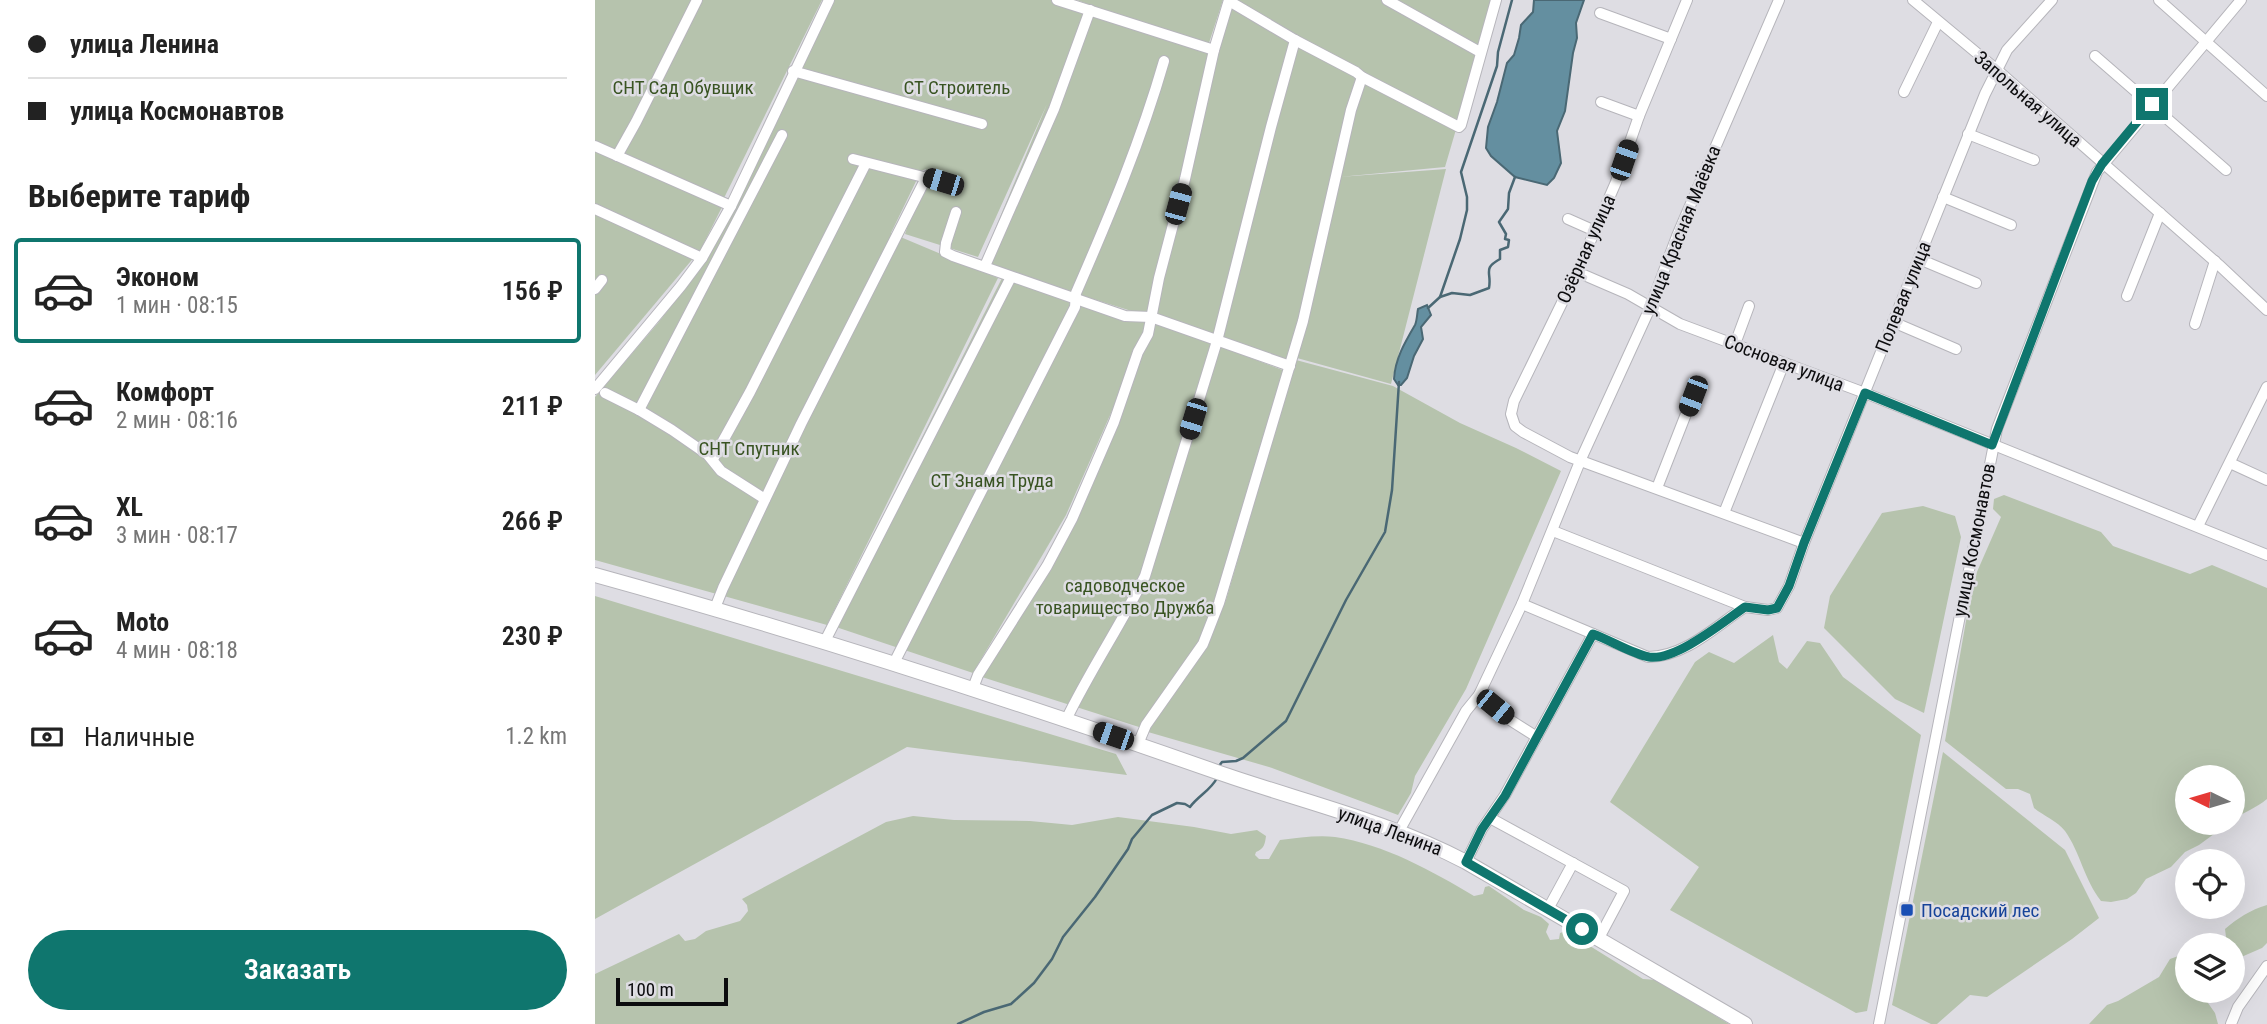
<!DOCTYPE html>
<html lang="ru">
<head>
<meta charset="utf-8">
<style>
  body { margin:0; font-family:"Roboto Condensed",sans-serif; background:#f2f2f2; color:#222; height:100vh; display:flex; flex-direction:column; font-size:26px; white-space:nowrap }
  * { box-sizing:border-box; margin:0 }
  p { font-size:23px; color:#767676 }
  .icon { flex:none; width:38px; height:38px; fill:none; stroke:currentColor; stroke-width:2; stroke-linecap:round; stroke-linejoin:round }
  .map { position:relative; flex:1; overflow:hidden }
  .drawer { display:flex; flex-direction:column; background:#fff; width:595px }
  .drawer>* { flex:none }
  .guide { display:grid; align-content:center; height:154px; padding:0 28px; background:#fff }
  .needle { width:46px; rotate:275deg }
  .tools { position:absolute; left:1580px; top:765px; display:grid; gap:14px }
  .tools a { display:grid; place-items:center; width:70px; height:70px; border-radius:50%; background:#fff; box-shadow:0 7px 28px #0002; font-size:35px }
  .scale { position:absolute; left:21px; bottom:18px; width:112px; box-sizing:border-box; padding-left:7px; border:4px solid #0c0c0e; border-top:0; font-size:19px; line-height:24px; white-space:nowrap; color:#0c0c0e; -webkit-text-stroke:5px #dedde3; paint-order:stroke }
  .end { position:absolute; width:32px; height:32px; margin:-16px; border:9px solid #0f766e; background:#fff; box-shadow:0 0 0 4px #fff }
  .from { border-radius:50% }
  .car { position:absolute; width:21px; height:42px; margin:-21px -10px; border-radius:9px; box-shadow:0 0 5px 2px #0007; background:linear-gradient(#222 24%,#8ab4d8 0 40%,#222 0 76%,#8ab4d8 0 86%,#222 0) }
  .guide b { display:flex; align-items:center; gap:24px; height:66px; font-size:26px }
  .guide b+b { border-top:2px solid #e0e0e0 }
  .guide i { width:18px; height:18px; background:#222 }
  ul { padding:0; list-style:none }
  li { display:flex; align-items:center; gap:21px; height:105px; margin:0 14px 10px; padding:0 14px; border:4px solid transparent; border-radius:7px }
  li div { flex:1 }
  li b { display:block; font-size:26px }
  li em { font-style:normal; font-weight:600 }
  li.current { border-color:#0f766e }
  li>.icon { width:63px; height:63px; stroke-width:1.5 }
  h2 { padding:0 28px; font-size:32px; line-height:84px }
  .pay { display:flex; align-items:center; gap:18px; height:77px; padding:0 28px; font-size:26px }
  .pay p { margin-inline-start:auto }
  .cta { display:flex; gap:14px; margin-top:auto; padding:14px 28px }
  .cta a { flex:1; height:80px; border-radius:42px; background:#0f766e; color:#fff; font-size:28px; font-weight:600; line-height:80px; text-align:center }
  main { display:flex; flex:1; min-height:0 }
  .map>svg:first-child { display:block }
  .green { fill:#b6c3ad }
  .water { fill:#648fa0; stroke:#4a6874; stroke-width:2 }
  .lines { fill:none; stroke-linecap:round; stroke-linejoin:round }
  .stream { stroke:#4a6874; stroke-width:2.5 }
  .minor-casing { stroke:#b6b5bb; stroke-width:12 }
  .major-casing { stroke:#b6b5bb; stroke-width:16 }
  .minor { stroke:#fff; stroke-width:10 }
  .major { stroke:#fff; stroke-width:14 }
  .route { stroke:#0f766e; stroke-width:9 }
  .transit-dot { fill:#1a4fb4; stroke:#dedde3; stroke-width:2.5 }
  .labels { text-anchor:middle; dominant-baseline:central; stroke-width:5; stroke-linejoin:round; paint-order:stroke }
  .park-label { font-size:19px; fill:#395422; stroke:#dedde3 }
  .street-label { font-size:19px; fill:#0c0c0e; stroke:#dedde3 }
  .transit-label { font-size:19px; fill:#164399; stroke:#dedde3; text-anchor:start }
</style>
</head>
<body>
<main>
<section class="drawer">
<div class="guide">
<b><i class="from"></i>улица Ленина</b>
<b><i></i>улица Космонавтов</b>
</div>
<h2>Выберите тариф</h2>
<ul>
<li class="current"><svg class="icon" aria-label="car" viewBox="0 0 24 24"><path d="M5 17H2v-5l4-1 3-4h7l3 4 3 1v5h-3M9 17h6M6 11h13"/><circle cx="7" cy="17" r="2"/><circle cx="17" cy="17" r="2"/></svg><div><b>Эконом</b><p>1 мин · 08:15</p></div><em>156 ₽</em></li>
<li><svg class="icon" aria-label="car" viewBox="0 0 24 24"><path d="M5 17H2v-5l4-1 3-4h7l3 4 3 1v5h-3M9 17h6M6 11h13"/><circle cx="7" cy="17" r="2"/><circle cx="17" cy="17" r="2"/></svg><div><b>Комфорт</b><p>2 мин · 08:16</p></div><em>211 ₽</em></li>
<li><svg class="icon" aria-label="car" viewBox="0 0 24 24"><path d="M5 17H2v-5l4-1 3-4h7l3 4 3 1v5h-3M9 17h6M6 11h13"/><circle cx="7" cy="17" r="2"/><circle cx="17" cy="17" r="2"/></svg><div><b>XL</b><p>3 мин · 08:17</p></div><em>266 ₽</em></li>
<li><svg class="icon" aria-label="car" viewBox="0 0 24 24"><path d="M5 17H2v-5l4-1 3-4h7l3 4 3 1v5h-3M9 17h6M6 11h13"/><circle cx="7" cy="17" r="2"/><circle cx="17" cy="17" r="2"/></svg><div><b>Moto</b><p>4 мин · 08:18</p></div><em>230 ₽</em></li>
</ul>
<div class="pay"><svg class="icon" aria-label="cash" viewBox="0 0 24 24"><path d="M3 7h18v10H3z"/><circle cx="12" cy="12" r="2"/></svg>Наличные<p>1.2 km</p></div>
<div class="cta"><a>Заказать</a></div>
</section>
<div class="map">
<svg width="1672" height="1024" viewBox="0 0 1672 1024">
  <rect width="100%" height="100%" fill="#dedde3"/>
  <!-- green -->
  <g class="green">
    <path d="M0 0H227L128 200 0 143Z"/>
    <path d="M236 0H478L495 5 482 0H628L614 43 495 5 614 52 636 0H899L850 167 744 177 851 169 796 384 702 358 694 362C592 327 489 297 386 263L452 104 383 257 310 234 331 169 326 171 296 233 403 278 232 625 0 560V397L63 323 110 262Z"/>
    <path d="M0 149 128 205 106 249 0 375Z"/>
    <path d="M408 276 557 320 471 515 378 673 241 627 308 475Z"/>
    <path d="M558 321 690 371 623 592 606 638 544 727 387 677 474 517Z"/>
    <path d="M701 360 798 386 865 423 921 448 966 471 871 689 820 776 816 793 803 815 674 767 553 732 611 644 631 600Z"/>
    <path d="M1409 495 1506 532 1518 546 1595 574 1617 565 1672 588V799C1661 808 1649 812 1638 820V777H1592V822L1634 823 1604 845 1590 852 1576 867 1551 879 1541 893 1532 899 1516 902 1506 901C1489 879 1485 852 1470 831 1462 821 1449 816 1439 808L1435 794 1423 789H1411L1350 741 1378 581 1406 517 1398 509 1399 499Z"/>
    <path d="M1328 506 1360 516 1366 537 1329 713 1300 699 1229 628 1235 596 1287 513Z"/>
    <path d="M0 596 521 754 532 775 312 747 0 919Z"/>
    <path d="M1178 635 1184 662 1192 669 1212 641 1225 643 1248 677 1326 735 1272 1011 1261 1013 1075 910 1104 867 1015 802 1100 662 1114 652 1139 663Z"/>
    <path d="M1348 752 1470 850 1504 918 1477 939 1392 997 1375 995 1342 1024H1336L1297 1005Z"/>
    <path d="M318 816 359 820 435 821 477 825 523 817 599 827 636 834 662 830 671 836C670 844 669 849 661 852L660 855 664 859H674L685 840C703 838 722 835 740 837 789 844 837 871 879 896L888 894 890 887 894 886 929 910 946 917 954 924 951 932 955 940 964 939 965 933 968 932 974 933 1048 979 1062 980 1134 1024H0V974L84 934 90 941 100 939 111 931 145 921 153 911 152 905 147 899 291 822Z"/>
    <path d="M1672 905V943L1667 948 1644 958 1638 976V945H1628L1631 937 1630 929C1643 918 1655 910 1672 905Z"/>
    <path d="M1592 953V990L1603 991 1606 993 1620 1013 1623 1024H1494L1512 1005 1523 1001 1564 977 1575 959Z"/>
  </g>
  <!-- water -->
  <g class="water">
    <path d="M939 0H989L981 23 982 38 978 53 970 111 962 131 966 163 959 178 952 185 920 177 896 156 891 148 893 127 902 102 912 63 919 55 924 38 926 25 938 12Z"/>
    <path d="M832 305 836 315 826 327 828 339 819 356 812 378 806 385H803L799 379C800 359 810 342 820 325 822 321 822 314 823 309Z"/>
  </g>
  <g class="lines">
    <!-- stream -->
    <g class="stream">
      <path d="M845 297 865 239 872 210V197L866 172 902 66 903 52 917 0"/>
      <path d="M833 308 845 297 857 293 875 295 894 288C897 272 887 269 905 259V250L913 247 914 240 910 239 911 234 904 222 913 209 914 193 920 177"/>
      <path d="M624 766 627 762 641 761 648 758 691 721 751 600 790 532 797 490 804 382"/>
      <path d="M363 1024 389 1012 416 1004 439 983 457 959 468 937 500 897 533 849 537 839 557 815 582 803 590 804 595 807C603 796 616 790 622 778"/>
    </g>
    <defs>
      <g id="minor">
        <path d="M462 0 619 50"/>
        <path d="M792 0 885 52"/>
        <path d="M1092 0 1044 116 1021 182 982 272 919 401 916 414 920 426 928 432 975 457 1209 543"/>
        <path d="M1318 0 1401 69 1624 265 1672 310"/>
        <path d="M1564 0 1672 96"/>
        <path d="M634 1 700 40 761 72 767 77 864 127 866 125 901 0"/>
        <path d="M1005 13 1076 39"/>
        <path d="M1500 56 1631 170"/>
        <path d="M198 71 387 124"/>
        <path d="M1309 92 1343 22"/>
        <path d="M1006 102 1044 116"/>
        <path d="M1373 134 1439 160"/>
        <path d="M0 146 136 206"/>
        <path d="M22 156 41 122 102 0"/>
        <path d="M258 159 348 182"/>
        <path d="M1348 197 1416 225"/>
        <path d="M0 209 107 258"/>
        <path d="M361 212 351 243 350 252 358 256 530 316 556 317 695 366"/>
        <path d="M973 219 1000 231"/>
        <path d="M1324 259 1381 283"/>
        <path d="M390 266 459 109 495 10"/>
        <path d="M982 272 1033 294 1085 324 1270 393 1672 555"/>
        <path d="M0 289 7 280"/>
        <path d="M1532 296 1565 213"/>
        <path d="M1298 322 1361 349"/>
        <path d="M1600 324 1620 261"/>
        <path d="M1140 344 1154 306"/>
        <path d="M0 389 86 286 107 258 136 206 234 0"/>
        <path d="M10 393 44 410 77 430 113 455 126 471 170 499"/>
        <path d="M44 410 187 135"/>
        <path d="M118 459 155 392 271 163"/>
        <path d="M1635 463 1672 480"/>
        <path d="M1062 488 1098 396"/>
        <path d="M1129 513 1189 363"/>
        <path d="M1603 526 1672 387"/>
        <path d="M958 531 1150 607 1173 610 1182 608 1194 586 1209 543 1390 94 1412 50 1457 0"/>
        <path d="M927 604 1053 657C1090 657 1121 626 1150 607"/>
        <path d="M120 608 128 588 206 424 332 176"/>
        <path d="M230 641 416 277"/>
        <path d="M299 663 480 307 481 293C514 217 546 141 569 61"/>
        <path d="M378 688 383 675 452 566 477 519 519 422 543 352 553 334 564 278 590 179 619 50 634 0"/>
        <path d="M884 695 915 720 942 737"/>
        <path d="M471 720C495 670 526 625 550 576L622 341 676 127 700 40"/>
        <path d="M543 744 551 725 608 644 624 603 708 321 756 110 767 77"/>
        <path d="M895 818 1029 891 1004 938"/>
        <path d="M804 831 871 711 884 695 927 604 986 459 1055 308 1082 236 1184 0"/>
        <path d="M871 862 887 829 910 795 998 634"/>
        <path d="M953 909 978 863"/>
        <path d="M1284 1024 1402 429 1502 172 1646 0"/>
        <path d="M1636 1024 1643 1007 1672 966"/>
      </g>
      <path id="major" d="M0 575C210 633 417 700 622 772 705 801 793 821 871 862L1150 1024"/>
    </defs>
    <!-- minor casing -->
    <use href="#minor" class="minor-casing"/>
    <!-- major casing -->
    <use href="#major" class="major-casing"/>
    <!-- minor -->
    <use href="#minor" class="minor"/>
    <!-- major -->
    <use href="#major" class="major"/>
  </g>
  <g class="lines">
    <!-- route -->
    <path class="route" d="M987 929 871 862 887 829 910 796 998 634C1015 640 1037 654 1054 657 1081 661 1128 622 1150 607L1173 610 1182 608 1194 586 1209 543 1270 393 1397 445 1497 181 1507 164 1557 104"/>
  </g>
  <!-- markers -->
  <rect class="transit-dot" x="1305" y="903" width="14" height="14" rx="3.5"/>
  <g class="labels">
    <!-- park labels -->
    <g class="park-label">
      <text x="88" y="87">СНТ Сад Обувщик</text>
      <text x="362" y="87">СТ Строитель</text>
      <text x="154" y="448">СНТ Спутник</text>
      <text x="397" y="480">СТ Знамя Труда</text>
      <text x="530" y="585">садоводческое<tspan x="530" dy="22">товарищество Дружба</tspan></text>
    </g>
    <!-- street labels -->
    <g class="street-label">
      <text transform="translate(1433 99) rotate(41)">Запольная улица</text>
      <text transform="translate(1086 230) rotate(-68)">улица Красная Маёвка</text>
      <text transform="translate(991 249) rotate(-66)">Озёрная улица</text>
      <text transform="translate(1308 297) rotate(-68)">Полевая улица</text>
      <text transform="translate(1189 363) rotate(21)">Сосновая улица</text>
      <text transform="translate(1379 540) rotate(-79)">улица Космонавтов</text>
      <text transform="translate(795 831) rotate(20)">улица Ленина</text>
    </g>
    <!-- transit labels -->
    <g class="transit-label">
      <text x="1326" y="910">Посадский лес</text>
    </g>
  </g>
</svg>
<div class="tools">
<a><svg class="needle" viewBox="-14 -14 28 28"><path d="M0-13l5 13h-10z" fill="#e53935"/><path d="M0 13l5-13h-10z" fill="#767676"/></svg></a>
<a><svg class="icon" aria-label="locate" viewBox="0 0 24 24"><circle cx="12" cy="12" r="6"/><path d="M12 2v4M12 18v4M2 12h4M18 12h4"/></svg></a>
<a><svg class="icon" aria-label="layers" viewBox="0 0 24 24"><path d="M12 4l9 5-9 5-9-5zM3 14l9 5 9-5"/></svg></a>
</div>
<div class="scale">100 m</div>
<i class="end from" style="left:987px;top:929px"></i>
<i class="end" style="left:1557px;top:104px"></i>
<i class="car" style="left:1029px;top:160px;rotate:19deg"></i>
<i class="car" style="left:348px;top:182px;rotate:287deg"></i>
<i class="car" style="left:583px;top:204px;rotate:15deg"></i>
<i class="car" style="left:1098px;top:396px;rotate:201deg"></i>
<i class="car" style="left:598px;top:419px;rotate:197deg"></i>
<i class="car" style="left:900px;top:707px;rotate:129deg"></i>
<i class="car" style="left:518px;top:736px;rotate:289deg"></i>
</div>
</main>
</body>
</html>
